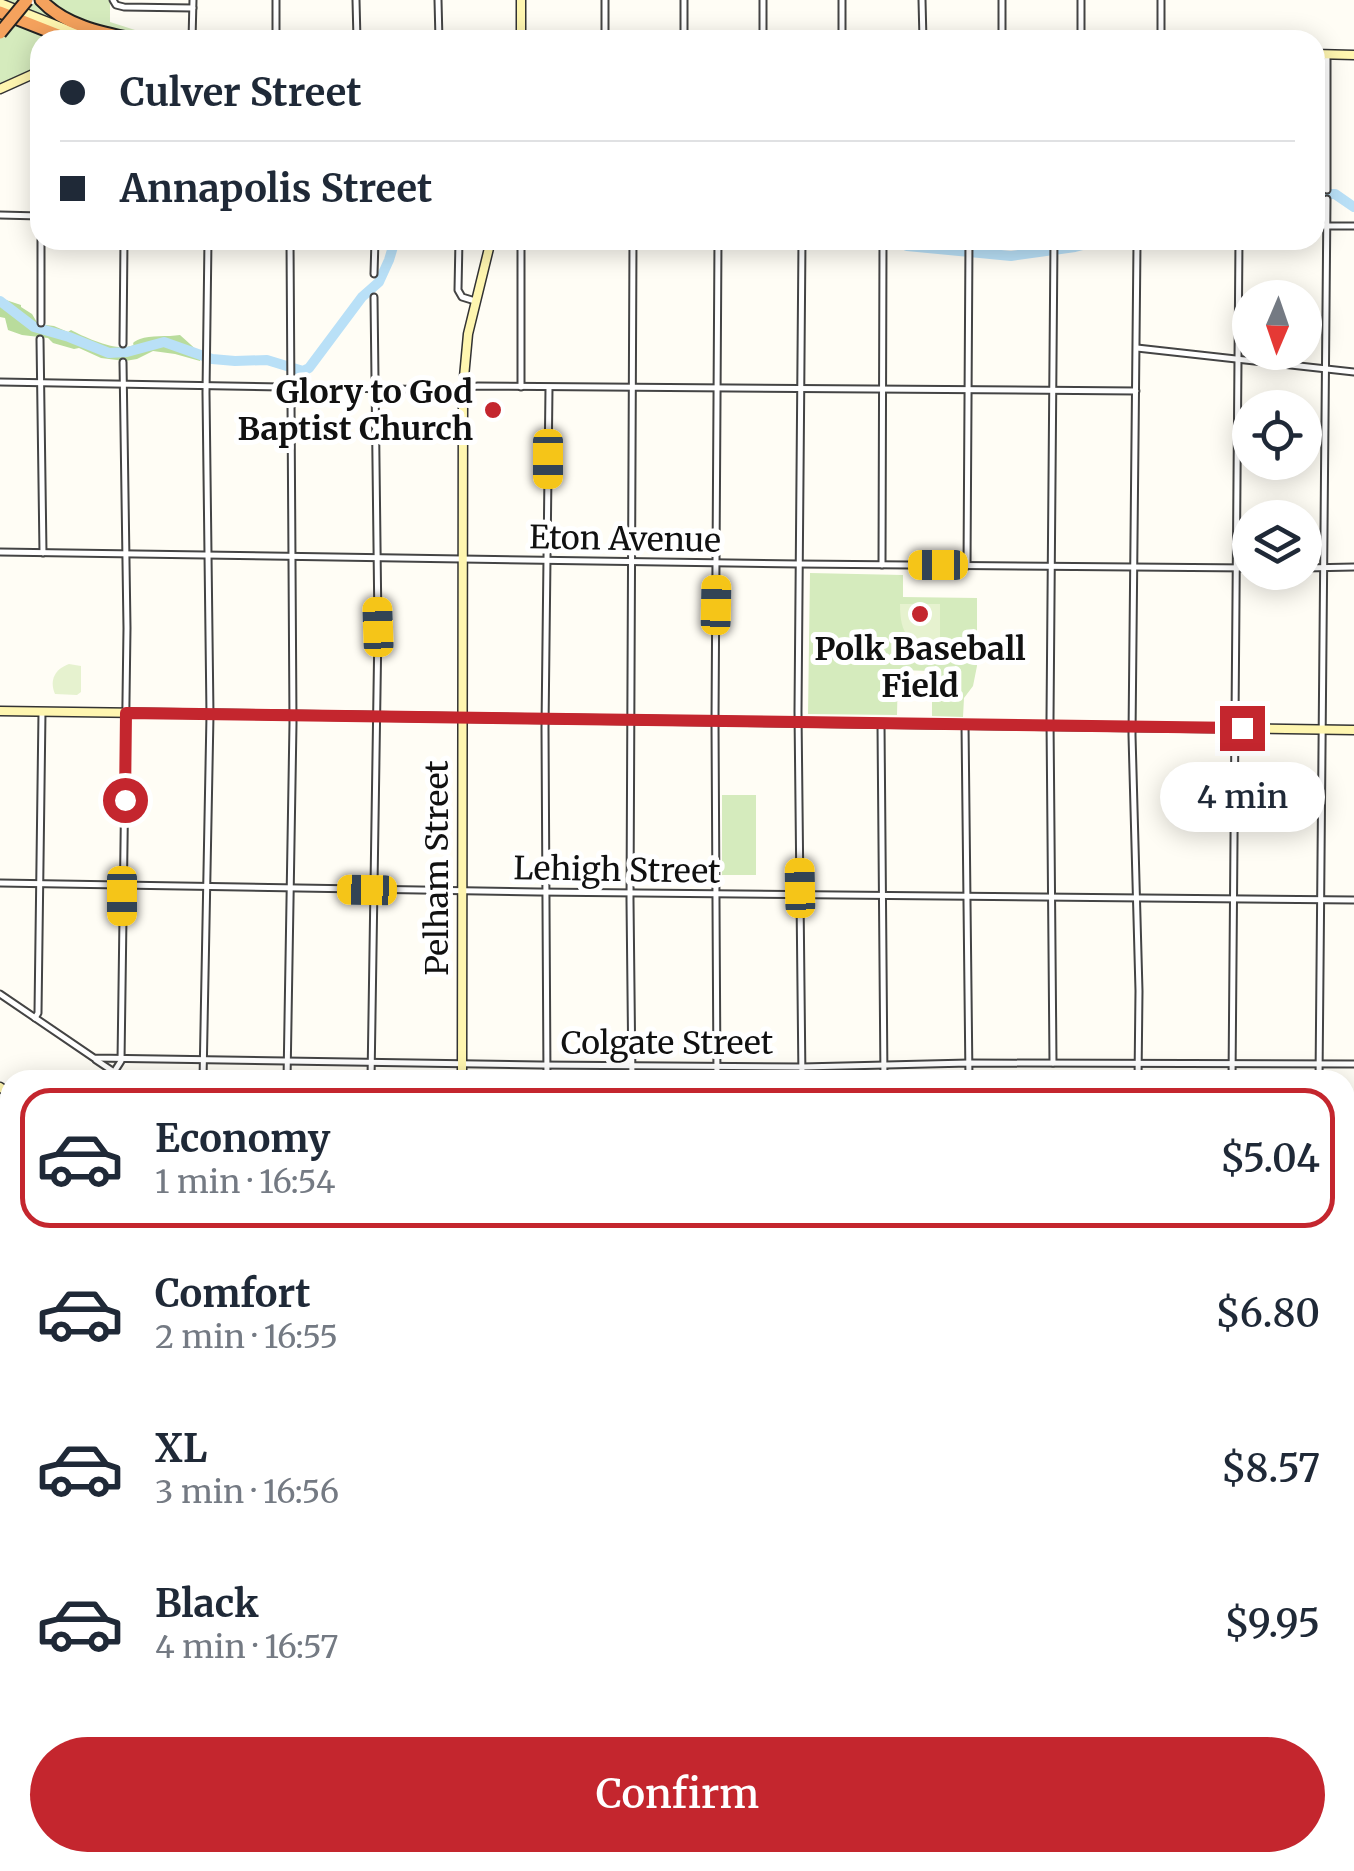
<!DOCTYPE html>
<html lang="en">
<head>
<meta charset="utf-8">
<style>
  body { margin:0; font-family:Merriweather,serif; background:#f2f2f3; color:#1f2937; height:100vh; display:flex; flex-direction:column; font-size:38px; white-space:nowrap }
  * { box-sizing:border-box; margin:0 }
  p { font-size:32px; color:#747a83 }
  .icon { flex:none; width:55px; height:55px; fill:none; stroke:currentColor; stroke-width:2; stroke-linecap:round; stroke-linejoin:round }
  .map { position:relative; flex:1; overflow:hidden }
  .details { position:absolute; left:0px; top:1070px; width:1355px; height:802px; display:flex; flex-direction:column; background:#fff; border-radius:30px 30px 0 0; box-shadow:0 5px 25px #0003 }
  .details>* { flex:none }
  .top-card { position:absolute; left:30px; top:30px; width:1295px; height:220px; border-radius:30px; box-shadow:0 5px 25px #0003; display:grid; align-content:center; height:220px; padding:0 30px; background:#fff }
  .needle { width:65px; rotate:182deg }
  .controls { position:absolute; left:1232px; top:280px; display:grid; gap:20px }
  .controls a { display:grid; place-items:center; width:90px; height:90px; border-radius:50%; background:#fff; box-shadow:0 5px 25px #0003; font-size:50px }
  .end { position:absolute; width:45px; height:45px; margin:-22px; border:12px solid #c4262e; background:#fff; box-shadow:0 0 0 5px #fff }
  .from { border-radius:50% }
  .bubble { position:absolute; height:70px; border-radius:35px; background:#fff; box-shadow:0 5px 25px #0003; font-size:32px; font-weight:600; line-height:70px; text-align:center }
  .car { position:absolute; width:30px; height:60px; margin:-30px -15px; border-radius:12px; box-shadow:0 0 8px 2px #0007; background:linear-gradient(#f5c518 24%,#345 0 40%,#f5c518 0 76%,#345 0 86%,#f5c518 0) }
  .top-card b { display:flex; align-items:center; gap:35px; height:95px; font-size:38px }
  .top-card b+b { border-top:2px solid #e0e1e3 }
  .top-card i { width:25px; height:25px; background:#1f2937 }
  ul { padding:18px 0 0; list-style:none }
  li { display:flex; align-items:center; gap:30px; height:140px; margin:0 20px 15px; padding:0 10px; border:5px solid transparent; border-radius:30px }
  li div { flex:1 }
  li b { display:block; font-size:38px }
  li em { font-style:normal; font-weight:600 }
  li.on { border-color:#c4262e }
  li>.icon { width:90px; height:90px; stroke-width:1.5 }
  .cta { display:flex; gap:20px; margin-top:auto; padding:20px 30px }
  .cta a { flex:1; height:115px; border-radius:60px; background:#c4262e; color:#fff; font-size:40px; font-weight:600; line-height:115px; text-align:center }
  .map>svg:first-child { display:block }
  .green { fill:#d5ebbd }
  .forest { fill:#b9dc9c }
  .pitch { fill:#e6f2cf }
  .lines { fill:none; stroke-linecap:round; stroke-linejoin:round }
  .river { stroke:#b9e0f7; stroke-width:10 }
  .street-casing { stroke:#444; stroke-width:9 }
  .secondary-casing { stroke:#333; stroke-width:11 }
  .highway-casing { stroke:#222; stroke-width:15 }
  .street { stroke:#fff; stroke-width:5 }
  .secondary { stroke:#fff6b0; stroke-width:8 }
  .highway { stroke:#f5a25d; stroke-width:11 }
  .highway-bridge-casing { stroke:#222; stroke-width:15; stroke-linecap:butt }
  .highway-bridge { stroke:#f5a25d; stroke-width:11 }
  .route { stroke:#c4262e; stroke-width:12 }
  .poi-dot { fill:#c4262e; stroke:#fff; stroke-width:4 }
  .labels { text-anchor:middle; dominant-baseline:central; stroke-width:10; stroke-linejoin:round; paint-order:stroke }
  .poi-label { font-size:32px; font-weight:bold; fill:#111; stroke:#fff; text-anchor:end }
  .street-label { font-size:32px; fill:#111; stroke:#fff }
</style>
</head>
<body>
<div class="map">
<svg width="1354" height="1871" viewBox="0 0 1354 1871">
  <rect width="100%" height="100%" fill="#fffdf5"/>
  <!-- green -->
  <g class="green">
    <path d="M0 0H23L30 7 36 1 72 25 68 40H40V67L0 86Z"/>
    <path d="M46 0H110V22L135 30 177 33V37C130 37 84 31 46 0Z"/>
    <path d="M810 573 903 575V597L977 598V666L973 686 964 698 963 717 932 716V671L898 670 897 715 808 714Z"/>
    <rect x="722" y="795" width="34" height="80"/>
    <path d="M0 1310 10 1317V1377L0 1382Z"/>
  </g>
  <!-- forest -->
  <path class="forest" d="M0 298 21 305V307L32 314 38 324 54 326 68 332 71 330C84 337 111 349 126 347 142 344 125 345 140 339 150 335 168 337 180 335L200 353V361L175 354 153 351 137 359 125 361 101 358 79 348 74 349 53 343 48 338 22 335 8 330 5 318 0 317Z"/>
  <!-- pitch -->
  <g class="pitch">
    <path d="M900 604H940V645C909 645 900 636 900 604Z"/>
    <path d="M69 664 81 666V692L77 695 55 694C49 680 55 669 69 664Z"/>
    <path d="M538 1863V1862L638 1863 633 1871H533Z"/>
    <path d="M660 1863V1862L829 1863 823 1871H639L644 1867Z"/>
  </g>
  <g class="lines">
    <!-- river -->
    <g class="river">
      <path d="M1315 194H1335L1354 207"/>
      <path d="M895 240 907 246 1011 256 1075 247 1102 240"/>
      <path d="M0 301 34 327 69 337 109 353 127 352 164 342 212 359 235 361 267 360 303 371 309 368 362 297 379 282 389 260 395 240"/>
    </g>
    <defs>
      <g id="street">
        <path d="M113 0 116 5 124 7 193 8"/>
        <path d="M276 0V40"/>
        <path d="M356 0 357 40"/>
        <path d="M438 0 439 40"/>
        <path d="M605 0V40"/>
        <path d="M684 0V40"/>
        <path d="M763 0V40"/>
        <path d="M842 0V40"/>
        <path d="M922 0 923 40"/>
        <path d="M1002 0V40"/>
        <path d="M1081 0V40"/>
        <path d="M1161 0V40"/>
        <path d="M192 40 193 0"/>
        <path d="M1327 190V54"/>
        <path d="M0 215 40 216"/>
        <path d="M1315 226H1354"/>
        <path d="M459 240 458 290 462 297 475 301"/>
        <path d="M521 240V387"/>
        <path d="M1137 244 1132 735 1139 991 1138 1080"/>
        <path d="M374 274 375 240"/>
        <path d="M41 323V240"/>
        <path d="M40 339 43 553"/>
        <path d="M123 344 124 240"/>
        <path d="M1137 348 1354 372"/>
        <path d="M0 382 449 390 478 386 1136 391"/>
        <path d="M0 552 799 564 1250 568"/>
        <path d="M882 565 883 243"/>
        <path d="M967 566 969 240"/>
        <path d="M1305 568 1354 567"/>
        <path d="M881 724 884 1080"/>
        <path d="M965 724 969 1080"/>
        <path d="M0 883 538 892 1354 900"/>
        <path d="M0 994 94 1058 540 1065 802 1067 969 1063 1354 1064"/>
        <path d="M35 1018 38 1013 42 712"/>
        <path d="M96 1060 114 1072"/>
        <path d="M1053 1063 1050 719 1054 240"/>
        <path d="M109 1080 121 1061 127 628 123 362"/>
        <path d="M203 1080 210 715 206 393 208 240"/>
        <path d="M287 1080 293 723 290 240"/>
        <path d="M371 1080 378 627 374 297"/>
        <path d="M547 1080 545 728 549 388"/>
        <path d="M632 1080 630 900 633 240"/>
        <path d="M717 1080 715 722 718 240"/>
        <path d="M802 1080 798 712 802 240"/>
        <path d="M1232 1080 1239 240"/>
        <path d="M1319 1080 1327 199"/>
        <path d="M0 1203 10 1210"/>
        <path d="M1345 1238H1354"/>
        <path d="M0 1400 1 1604"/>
        <path d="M0 1400H10"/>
        <path d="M1345 1577H1354"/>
        <path d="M1345 1749H1354"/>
        <path d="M0 1750 10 1735"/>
        <path d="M0 1844 10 1851"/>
        <path d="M28 1862 40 1871"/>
        <path d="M1045 1862 1059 1871"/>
        <path d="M925 1866 932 1871"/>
        <path d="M121 1871 127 1862"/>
        <path d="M222 1871 228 1862"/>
        <path d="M332 1871 338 1862"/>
        <path d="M1133 1871V1862"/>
        <path d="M1313 1871 1315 1862"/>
      </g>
      <g id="secondary">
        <path d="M521 0V40"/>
        <path d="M0 3 76 33 109 40"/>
        <path d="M1315 54 1354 55"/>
        <path d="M0 89 40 71"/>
        <path d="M0 711 1354 730"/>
        <path d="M462 1080 463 388 468 334 491 240"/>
        <path d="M0 1087 10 1094"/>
        <path d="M0 1110 10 1117"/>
        <path d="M1345 1407 1354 1408"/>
        <path d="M1194 1862 1207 1871"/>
        <path d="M1228 1862 1240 1871"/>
        <path d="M442 1871 446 1862"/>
      </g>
      <g id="highway">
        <path d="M41 0C65 26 102 33 136 40"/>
        <path d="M0 12 71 40"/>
      </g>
    </defs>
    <!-- street casing -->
    <use href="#street" class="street-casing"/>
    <!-- secondary casing -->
    <use href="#secondary" class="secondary-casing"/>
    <!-- highway casing -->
    <use href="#highway" class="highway-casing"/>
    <!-- street -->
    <use href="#street" class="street"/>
    <!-- secondary -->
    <use href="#secondary" class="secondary"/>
    <!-- highway -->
    <use href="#highway" class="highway"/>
    <defs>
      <path id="highway-bridge" d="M0 33 27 0"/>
    </defs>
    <!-- highway-bridge casing -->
    <use href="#highway-bridge" class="highway-bridge-casing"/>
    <!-- highway-bridge -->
    <use href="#highway-bridge" class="highway-bridge"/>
  </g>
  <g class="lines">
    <!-- route -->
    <path class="route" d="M125 800 126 713 1242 728"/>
  </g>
  <!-- markers -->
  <g class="poi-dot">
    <circle cx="493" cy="410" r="10"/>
    <circle cx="920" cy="614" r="10"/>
  </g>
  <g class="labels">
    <!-- poi labels -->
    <g class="poi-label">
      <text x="473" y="392">Glory to God<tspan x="473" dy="37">Baptist Church</tspan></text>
      <text x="920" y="649" text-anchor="middle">Polk Baseball<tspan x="920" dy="37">Field</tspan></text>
    </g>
    <!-- street labels -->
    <g class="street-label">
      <text transform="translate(625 539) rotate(1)">Eton Avenue</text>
      <text transform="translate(437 868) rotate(-90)">Pelham Street</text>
      <text transform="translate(617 870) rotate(1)">Lehigh Street</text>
      <text x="667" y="1043">Colgate Street</text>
    </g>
  </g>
</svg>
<div class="controls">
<a><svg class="needle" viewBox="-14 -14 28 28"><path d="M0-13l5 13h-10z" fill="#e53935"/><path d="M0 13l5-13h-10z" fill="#747a83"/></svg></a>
<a><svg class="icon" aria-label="locate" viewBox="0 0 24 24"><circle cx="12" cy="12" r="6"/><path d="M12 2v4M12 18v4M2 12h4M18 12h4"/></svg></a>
<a><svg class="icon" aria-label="layers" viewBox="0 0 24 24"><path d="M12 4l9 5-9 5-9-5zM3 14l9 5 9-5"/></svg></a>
</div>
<i class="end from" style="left:125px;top:800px"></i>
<i class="end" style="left:1242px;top:728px"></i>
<div class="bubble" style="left:1160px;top:762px;width:165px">4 min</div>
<i class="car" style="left:548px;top:459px;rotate:180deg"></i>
<i class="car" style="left:938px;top:565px;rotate:270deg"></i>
<i class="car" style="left:716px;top:605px;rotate:1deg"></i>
<i class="car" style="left:378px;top:627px;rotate:358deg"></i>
<i class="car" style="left:800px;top:888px;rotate:359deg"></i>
<i class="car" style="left:367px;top:890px;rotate:271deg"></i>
<i class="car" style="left:122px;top:896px;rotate:180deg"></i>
<div class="top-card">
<b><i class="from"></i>Culver Street</b>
<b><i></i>Annapolis Street</b>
</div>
<section class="details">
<ul>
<li class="on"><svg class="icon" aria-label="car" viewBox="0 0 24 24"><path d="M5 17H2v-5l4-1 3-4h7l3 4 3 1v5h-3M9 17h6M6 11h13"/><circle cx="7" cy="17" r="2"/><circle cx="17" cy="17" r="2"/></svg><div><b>Economy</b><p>1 min · 16:54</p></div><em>$5.04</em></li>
<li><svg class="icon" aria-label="car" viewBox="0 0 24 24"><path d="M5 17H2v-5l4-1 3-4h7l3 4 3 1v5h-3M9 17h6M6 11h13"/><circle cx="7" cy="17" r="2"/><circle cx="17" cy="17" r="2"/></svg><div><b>Comfort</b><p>2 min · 16:55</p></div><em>$6.80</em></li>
<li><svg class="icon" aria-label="car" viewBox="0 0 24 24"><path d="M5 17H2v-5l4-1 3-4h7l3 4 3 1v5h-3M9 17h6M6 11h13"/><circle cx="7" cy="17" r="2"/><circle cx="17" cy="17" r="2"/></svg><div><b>XL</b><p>3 min · 16:56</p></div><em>$8.57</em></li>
<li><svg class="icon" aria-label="car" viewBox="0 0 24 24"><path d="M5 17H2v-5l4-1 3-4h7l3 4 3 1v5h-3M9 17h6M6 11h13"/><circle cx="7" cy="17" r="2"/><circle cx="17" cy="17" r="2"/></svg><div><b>Black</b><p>4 min · 16:57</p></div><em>$9.95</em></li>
</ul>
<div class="cta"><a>Confirm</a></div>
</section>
</div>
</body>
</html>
